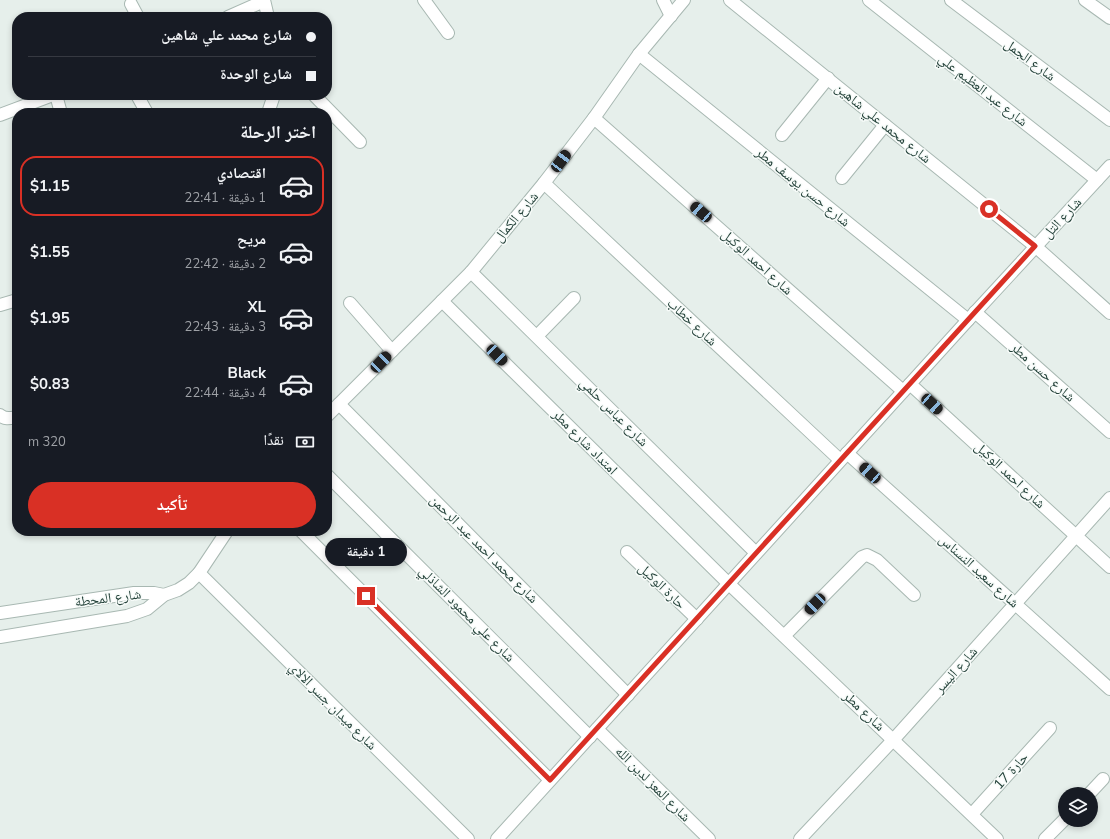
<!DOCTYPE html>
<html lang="ar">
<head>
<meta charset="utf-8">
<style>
  body { margin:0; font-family:"Nunito Sans","Noto Naskh Arabic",sans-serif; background:#20242c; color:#f1f3f6; direction:rtl; height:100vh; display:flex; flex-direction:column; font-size:15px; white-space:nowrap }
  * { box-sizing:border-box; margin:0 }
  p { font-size:13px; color:#9ea1a6 }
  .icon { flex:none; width:22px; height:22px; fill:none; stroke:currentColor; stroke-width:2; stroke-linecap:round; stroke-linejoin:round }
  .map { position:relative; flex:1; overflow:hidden; direction:ltr }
  .drawer { position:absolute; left:12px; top:108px; width:320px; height:428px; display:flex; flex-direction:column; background:#171b24; border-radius:16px; box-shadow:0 2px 6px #0003; direction:rtl }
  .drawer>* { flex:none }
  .hud { position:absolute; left:12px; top:12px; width:320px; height:88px; border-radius:16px; box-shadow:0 2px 6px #0003; direction:rtl; display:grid; align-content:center; height:88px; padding:0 16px; background:#171b24 }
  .controls { position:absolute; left:1058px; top:787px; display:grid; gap:8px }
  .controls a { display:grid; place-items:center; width:40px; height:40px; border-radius:50%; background:#171b24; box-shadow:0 2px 6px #0003; font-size:20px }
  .end { position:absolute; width:18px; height:18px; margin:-9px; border:5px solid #d93025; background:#fff; box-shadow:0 0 0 2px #fff }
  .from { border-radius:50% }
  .bubble { position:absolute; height:28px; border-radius:14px; background:#171b24; box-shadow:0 2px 6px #0003; font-size:13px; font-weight:700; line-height:28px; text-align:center; direction:rtl }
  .car { position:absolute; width:12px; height:24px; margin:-12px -6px; border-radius:5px; box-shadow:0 0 3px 1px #0007; background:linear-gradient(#222 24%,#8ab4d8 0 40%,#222 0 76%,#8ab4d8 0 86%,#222 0) }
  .hud b { display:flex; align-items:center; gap:14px; height:38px; font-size:15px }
  .hud b+b { border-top:1px solid #363941 }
  .hud i { width:10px; height:10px; background:#f1f3f6 }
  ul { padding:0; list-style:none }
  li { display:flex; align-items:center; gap:12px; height:60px; margin:0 8px 6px; padding:0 8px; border:2px solid transparent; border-radius:16px }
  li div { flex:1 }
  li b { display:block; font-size:15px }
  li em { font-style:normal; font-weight:700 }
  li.on { border-color:#d93025 }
  li>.icon { width:36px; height:36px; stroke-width:1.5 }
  h2 { padding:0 16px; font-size:18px; line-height:48px }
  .pay { display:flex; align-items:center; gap:10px; height:44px; padding:0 16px; font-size:15px }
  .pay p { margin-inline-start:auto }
  .button { display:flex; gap:8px; margin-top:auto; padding:8px 16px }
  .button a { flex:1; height:46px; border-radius:24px; background:#d93025; color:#fff; font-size:16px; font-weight:700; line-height:46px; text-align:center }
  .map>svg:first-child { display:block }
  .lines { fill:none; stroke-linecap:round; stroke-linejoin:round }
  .minor-casing { stroke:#a8b8b2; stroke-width:14 }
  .minor { stroke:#fff; stroke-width:12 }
  .route { stroke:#d93025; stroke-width:5 }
  .labels { text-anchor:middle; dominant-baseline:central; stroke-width:3; stroke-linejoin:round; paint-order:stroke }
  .street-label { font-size:14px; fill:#24423a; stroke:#f7fbf9 }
</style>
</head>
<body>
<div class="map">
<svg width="1110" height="839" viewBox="0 0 1110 839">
  <rect width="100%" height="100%" fill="#e6efeb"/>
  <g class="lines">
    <defs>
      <g id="minor">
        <path d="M264 0 268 17"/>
        <path d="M424 0 448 33"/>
        <path d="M663 0 671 16"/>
        <path d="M730 0 1035 246 1110 313"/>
        <path d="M869 0 1097 180"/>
        <path d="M951 0 1110 120"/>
        <path d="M1085 0 1110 18"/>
        <path d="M131 4 138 17"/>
        <path d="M228 17 264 1"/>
        <path d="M639 54 968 320"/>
        <path d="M56 95 61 113"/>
        <path d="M137 95 147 113"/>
        <path d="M314 95 360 142"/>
        <path d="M268 113 274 95"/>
        <path d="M0 115 53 95"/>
        <path d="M594 118 903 391"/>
        <path d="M782 135 828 78"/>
        <path d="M842 178 885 125"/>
        <path d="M544 183 840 460"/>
        <path d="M471 272 756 553"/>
        <path d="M442 301 729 584 997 839"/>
        <path d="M350 303 392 351"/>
        <path d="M0 305 17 300"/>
        <path d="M975 312 1110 432"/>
        <path d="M537 336 574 298"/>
        <path d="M910 384 1110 567"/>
        <path d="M339 404 628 695"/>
        <path d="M0 415C5 420 11 418 17 417"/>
        <path d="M327 416 471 272 544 183 594 118 639 54 684 0"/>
        <path d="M847 453 1110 689"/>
        <path d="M327 475 590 737"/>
        <path d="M301 531 550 780"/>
        <path d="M627 552 697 619"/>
        <path d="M199 573 468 839"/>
        <path d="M0 613 134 593H154L164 595"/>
        <path d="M784 636 862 557 867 555 877 560 914 595"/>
        <path d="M0 637 127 616 147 609 164 595 178 590 189 583 199 573 227 531"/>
        <path d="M597 729 709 839"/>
        <path d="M1089 794 1103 779"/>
        <path d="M972 814 1050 728"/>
        <path d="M497 839 968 320 1110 166"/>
        <path d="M800 839 894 739 1110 498"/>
        <path d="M1045 839 1065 819"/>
      </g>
    </defs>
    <!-- minor casing -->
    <use href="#minor" class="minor-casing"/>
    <!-- minor -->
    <use href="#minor" class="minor"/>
  </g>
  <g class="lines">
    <!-- route -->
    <path class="route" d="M366 596 550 780 1035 246 989 209"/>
  </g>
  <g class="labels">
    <!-- street labels -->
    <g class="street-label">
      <text transform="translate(1030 60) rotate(37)">شارع الجمل</text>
      <text transform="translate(983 90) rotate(38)">شارع عبد العظيم علي</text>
      <text transform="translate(883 123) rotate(39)">شارع محمد علي شاهين</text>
      <text transform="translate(803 187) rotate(39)">شارع حسن يوسف مطر</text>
      <text transform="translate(516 217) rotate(-50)">شارع الكمال</text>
      <text transform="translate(1062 218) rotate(-47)">شارع التل</text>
      <text transform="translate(757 262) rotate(42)">شارع احمد الوكيل</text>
      <text transform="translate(692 322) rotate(43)">شارع خطاب</text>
      <text transform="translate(1043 372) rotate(42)">شارع حسن مطر</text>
      <text transform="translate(614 412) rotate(45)">شارع عباس حلمي</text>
      <text transform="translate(585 442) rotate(45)">امتداد شارع مطر</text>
      <text transform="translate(1010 475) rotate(43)">شارع احمد الوكيل</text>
      <text transform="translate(484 549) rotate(45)">شارع محمد احمد عبد الرحمن</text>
      <text transform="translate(979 571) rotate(42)">شارع سعيد النسناس</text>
      <text transform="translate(662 586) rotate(44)">حارة الوكيل</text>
      <text transform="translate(108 598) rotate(-7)">شارع المحطة</text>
      <text transform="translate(467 614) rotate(45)">شارع علي محمود الشاذلي</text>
      <text transform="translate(956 670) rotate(-48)">شارع اليسر</text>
      <text transform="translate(333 706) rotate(45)">شارع ميدان جسر الالاي</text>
      <text transform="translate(864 711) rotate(43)">شارع مطر</text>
      <text transform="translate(1011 771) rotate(-48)">حارة 17</text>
      <text transform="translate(653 784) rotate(45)">شارع المعز لدين الله</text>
    </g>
  </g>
</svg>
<div class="controls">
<a><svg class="icon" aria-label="layers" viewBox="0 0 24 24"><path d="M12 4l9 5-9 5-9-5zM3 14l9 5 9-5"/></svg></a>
</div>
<i class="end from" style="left:989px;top:209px"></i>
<i class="end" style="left:366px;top:596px"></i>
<div class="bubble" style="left:325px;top:538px;width:82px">1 دقيقة</div>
<i class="car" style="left:561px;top:161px;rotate:37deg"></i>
<i class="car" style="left:701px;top:212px;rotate:311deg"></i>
<i class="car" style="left:497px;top:355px;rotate:135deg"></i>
<i class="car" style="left:381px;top:362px;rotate:44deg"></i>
<i class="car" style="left:932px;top:404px;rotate:132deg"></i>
<i class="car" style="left:870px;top:473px;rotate:312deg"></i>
<i class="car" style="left:815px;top:604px;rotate:224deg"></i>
<div class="hud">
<b><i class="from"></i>شارع محمد علي شاهين</b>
<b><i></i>شارع الوحدة</b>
</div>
<section class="drawer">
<h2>اختر الرحلة</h2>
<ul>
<li class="on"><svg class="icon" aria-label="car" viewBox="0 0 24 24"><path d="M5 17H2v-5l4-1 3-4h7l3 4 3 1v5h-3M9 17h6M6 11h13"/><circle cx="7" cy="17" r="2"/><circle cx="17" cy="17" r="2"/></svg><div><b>اقتصادي</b><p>1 دقيقة · 22:41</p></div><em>$1.15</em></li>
<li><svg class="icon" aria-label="car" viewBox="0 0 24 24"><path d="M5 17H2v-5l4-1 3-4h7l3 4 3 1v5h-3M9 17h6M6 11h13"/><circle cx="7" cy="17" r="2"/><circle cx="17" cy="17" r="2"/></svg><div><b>مريح</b><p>2 دقيقة · 22:42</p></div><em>$1.55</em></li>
<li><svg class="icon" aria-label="car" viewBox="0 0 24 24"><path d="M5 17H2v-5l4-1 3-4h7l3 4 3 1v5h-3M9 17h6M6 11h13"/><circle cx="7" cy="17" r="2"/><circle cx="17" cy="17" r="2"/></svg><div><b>XL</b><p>3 دقيقة · 22:43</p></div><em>$1.95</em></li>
<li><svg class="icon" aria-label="car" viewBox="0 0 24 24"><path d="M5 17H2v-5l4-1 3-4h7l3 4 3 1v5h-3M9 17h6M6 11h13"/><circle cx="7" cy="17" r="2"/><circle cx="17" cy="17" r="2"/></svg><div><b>Black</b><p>4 دقيقة · 22:44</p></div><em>$0.83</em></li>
</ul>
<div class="pay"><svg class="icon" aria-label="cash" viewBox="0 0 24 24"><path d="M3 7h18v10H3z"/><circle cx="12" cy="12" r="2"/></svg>نقدًا<p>320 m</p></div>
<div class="button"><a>تأكيد</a></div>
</section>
</div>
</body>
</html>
